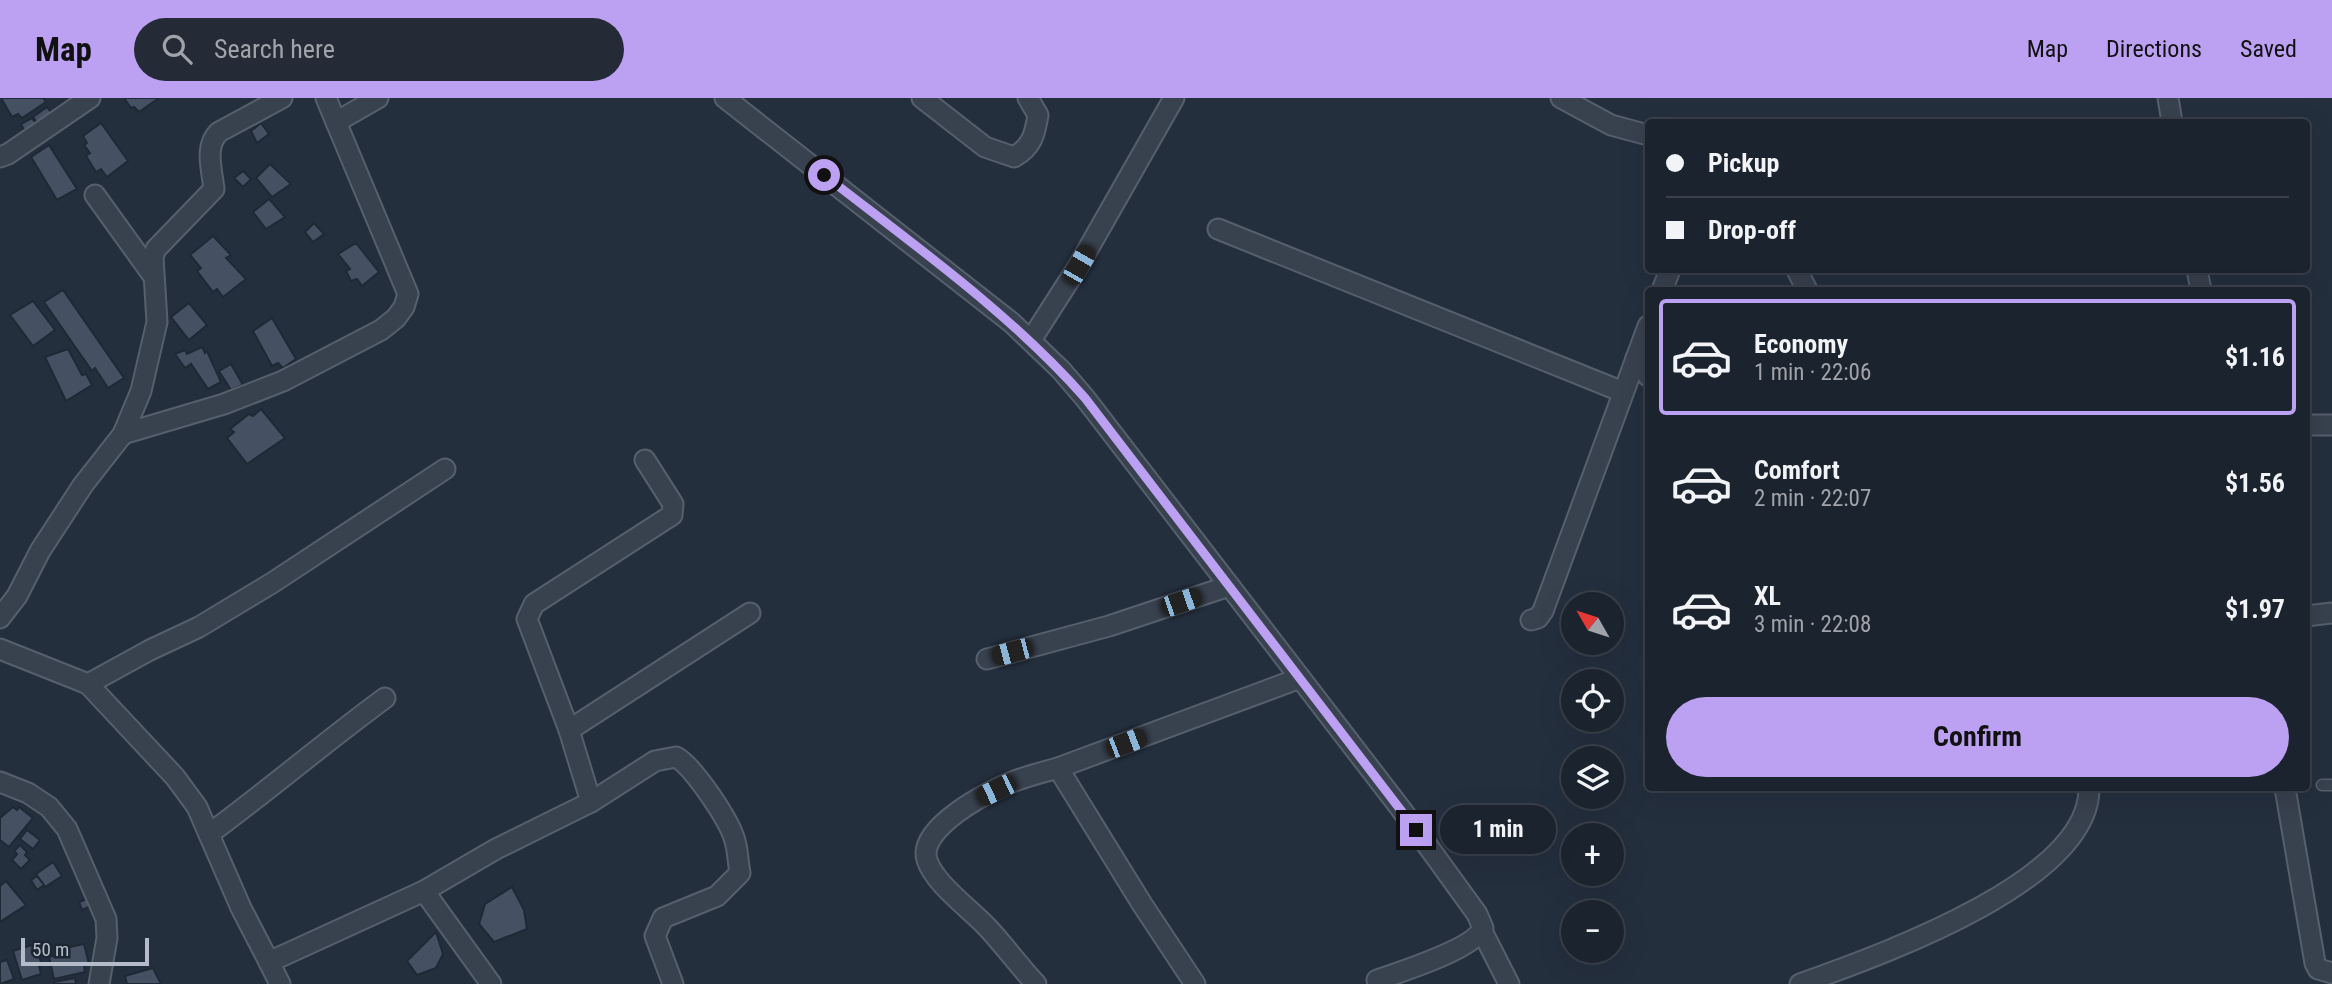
<!DOCTYPE html>
<html lang="en">
<head>
<meta charset="utf-8">
<style>
  body { margin:0; font-family:"Roboto Condensed",sans-serif; background:#242b36; color:#f1f3f6; height:100vh; display:flex; flex-direction:column; font-size:26px; white-space:nowrap }
  * { box-sizing:border-box; margin:0 }
  p { font-size:23px; color:#a0a4aa }
  .icon { flex:none; width:38px; height:38px; fill:none; stroke:currentColor; stroke-width:2; stroke-linecap:round; stroke-linejoin:round }
  .map { position:relative; flex:1; overflow:hidden }
  .side { position:absolute; left:1645px; top:189px; width:665px; height:504px; display:flex; flex-direction:column; background:#1b232e; border-radius:7px; box-shadow:0 7px 28px #0002,0 0 0 2px #39404a }
  .side>* { flex:none }
  .guide { position:absolute; left:1645px; top:21px; width:665px; height:154px; border-radius:7px; box-shadow:0 7px 28px #0002,0 0 0 2px #39404a; display:grid; align-content:center; height:154px; padding:0 21px; background:#1b232e }
  .needle { width:46px; rotate:309deg }
  .tools { position:absolute; left:1561px; top:494px; display:grid; gap:14px }
  .tools a { display:grid; place-items:center; width:63px; height:63px; border-radius:50%; background:#1b232e; box-shadow:0 7px 28px #0002,0 0 0 2px #39404a; font-size:35px }
  .scale { position:absolute; left:21px; bottom:18px; width:128px; box-sizing:border-box; padding-left:7px; border:4px solid #b4bcc9; border-top:0; font-size:19px; line-height:24px; white-space:nowrap; color:#b4bcc9; -webkit-text-stroke:5px #1d2633; paint-order:stroke }
  .end { position:absolute; width:32px; height:32px; margin:-16px; border:9px solid #bca0f2; background:#111; box-shadow:0 0 0 4px #111 }
  .from { border-radius:50% }
  .bubble { position:absolute; height:49px; border-radius:24px; background:#1b232e; box-shadow:0 7px 28px #0002,0 0 0 2px #39404a; font-size:23px; font-weight:700; line-height:49px; text-align:center }
  .car { position:absolute; width:21px; height:42px; margin:-21px -10px; border-radius:9px; box-shadow:0 0 5px 2px #0007; background:linear-gradient(#222 24%,#8ab4d8 0 40%,#222 0 76%,#8ab4d8 0 86%,#222 0) }
  .guide b { display:flex; align-items:center; gap:24px; height:66px; font-size:26px }
  .guide b+b { border-top:2px solid #39404a }
  .guide i { width:18px; height:18px; background:#f1f3f6 }
  ul { padding:12px 0 0; list-style:none }
  li { display:flex; align-items:center; gap:21px; height:116px; margin:0 14px 10px; padding:0 7px; border:4px solid transparent; border-radius:7px }
  li div { flex:1 }
  li b { display:block; font-size:26px }
  li em { font-style:normal; font-weight:700 }
  li.current { border-color:#bca0f2 }
  li>.icon { width:63px; height:63px; stroke-width:1.5 }
  .cta { display:flex; gap:14px; margin-top:auto; padding:14px 21px }
  .cta a { flex:1; height:80px; border-radius:42px; background:#bca0f2; color:#111; font-size:28px; font-weight:700; line-height:80px; text-align:center }
  header { display:flex; align-items:center; gap:42px; box-sizing:border-box; height:98px; padding:0 35px; background:#bca0f2; color:#111 }
  header strong { font-size:33px }
  nav { display:flex; gap:38px; margin-inline-start:auto; font-size:24px }
  .search { width:490px; height:63px; background:#242b36; display:flex; align-items:center; gap:18px; box-sizing:border-box; padding:0 24px; border-radius:38px; color:#a0a4aa; font-size:26px }
  .map>svg:first-child { display:block }
  .building { fill:#455162; stroke:#1f2835; stroke-width:2 }
  .lines { fill:none; stroke-linecap:round; stroke-linejoin:round }
  .lane-casing { stroke:#565f6c; stroke-width:13 }
  .street-casing { stroke:#565f6c; stroke-width:23 }
  .lane { stroke:#38414e; stroke-width:10 }
  .street { stroke:#38414e; stroke-width:19 }
  .route { stroke:#bca0f2; stroke-width:9 }
</style>
</head>
<body>
<header>
<strong>Map</strong>
<div class="search"><svg class="icon" aria-label="search" viewBox="0 0 24 24"><circle cx="10" cy="10" r="6"/><path d="M15 15l6 6"/></svg>Search here</div>
<nav><a>Map</a><a>Directions</a><a>Saved</a></nav>
</header>
<div class="map">
<svg width="2332" height="886" viewBox="0 0 2332 886">
  <rect width="100%" height="100%" fill="#242f3e"/>
  <!-- building -->
  <g class="building">
    <path d="M1 0H43L46 4 22 20 18 16 12 19Z"/>
    <path d="M124 0H159L139 14 134 9 131 10Z"/>
    <path d="M47 9 55 20 42 31 33 19Z"/>
    <path d="M32 20 40 31 27 38 21 26Z"/>
    <path d="M101 25 128 63 107 79 101 71 96 74 86 58 90 55 84 47 87 45 83 38Z"/>
    <path d="M261 25 269 36 257 45 251 33Z"/>
    <path d="M49 47 77 91 57 102 31 59Z"/>
    <path d="M270 66 291 86 272 99 256 80Z"/>
    <path d="M243 73 251 81 243 89 234 80Z"/>
    <path d="M269 101 285 119 266 131 253 114Z"/>
    <path d="M314 125 324 136 313 144 305 134Z"/>
    <path d="M213 138 231 157 226 160 246 181 223 199 217 191 213 194 197 173 201 170 190 157Z"/>
    <path d="M356 145 379 174 362 188 357 181 351 183 346 173 350 171 338 156Z"/>
    <path d="M63 192 124 280 108 290 95 270 92 273 44 204Z"/>
    <path d="M33 203 55 232 33 248 10 217Z"/>
    <path d="M189 205 207 227 189 242 171 219Z"/>
    <path d="M272 220 296 261 283 270 278 265 272 268 253 233Z"/>
    <path d="M202 249 205 255 207 253 221 284 208 291 191 266 185 270 175 256 185 252 187 256Z"/>
    <path d="M68 251 82 277 86 276 92 287 66 303 45 259Z"/>
    <path d="M231 266 243 287 231 292 219 273Z"/>
    <path d="M261 311 285 340 247 366 227 340 234 334 230 331 249 316 253 318Z"/>
    <path d="M13 709 17 712 19 709 33 720 9 749 0 742V720Z"/>
    <path d="M27 732 40 742 33 751 20 741Z"/>
    <path d="M20 747 27 754 25 757 30 762 21 771 12 762 17 756 14 753Z"/>
    <path d="M53 764 62 778 45 789 36 776Z"/>
    <path d="M37 778 44 787 37 792 31 782Z"/>
    <path d="M6 783 26 807 0 824V788Z"/>
    <path d="M512 789 524 812 527 831 494 844 479 826 485 806Z"/>
    <path d="M87 801 91 808 82 812 79 804Z"/>
    <path d="M436 834 443 856 436 870 417 877 407 863Z"/>
    <path d="M84 846 89 866 84 867 85 874 54 881 49 859 61 856 60 851Z"/>
    <path d="M32 847 35 856 38 855 42 867 39 868 41 876 22 882 13 853Z"/>
    <path d="M7 862 14 881 0 886V864Z"/>
    <path d="M153 870 161 886H127L125 878Z"/>
    <path d="M75 880 76 886H54V884Z"/>
  </g>
  <g class="lines">
    <defs>
      <path id="lane" d="M2322 687H2332"/>
      <g id="street">
        <path d="M725 0 1012 225 1061 272 1085 300 1401 711 1477 816 1483 830C1474 851 1400 874 1377 882"/>
        <path d="M922 0 985 49 1014 59C1032 49 1035 36 1038 17L1028 0"/>
        <path d="M1561 0 1611 27 1648 37"/>
        <path d="M2168 0 2172 24"/>
        <path d="M336 24 378 0"/>
        <path d="M0 59 8 56 90 0"/>
        <path d="M95 97 154 179"/>
        <path d="M1218 131 1623 294"/>
        <path d="M1797 172 1807 192"/>
        <path d="M2197 172 2201 192"/>
        <path d="M1662 192 1670 172"/>
        <path d="M1031 242 1079 167 1174 0"/>
        <path d="M1636 260 1648 278"/>
        <path d="M2306 327H2332"/>
        <path d="M123 336 224 306 283 283 381 232 396 220 404 209 408 196 326 0"/>
        <path d="M2306 518 2332 515"/>
        <path d="M0 520 17 498 40 453 83 387 123 336 141 293 157 224 153 159 156 151 214 91C212 72 204 48 219 34L282 0"/>
        <path d="M1531 522 1538 520 1543 513 1648 228"/>
        <path d="M0 551 88 586 175 679 197 709 241 810 269 864"/>
        <path d="M987 561 1109 528 1229 488"/>
        <path d="M88 586 150 552 199 529 272 485 445 371"/>
        <path d="M569 632 750 515"/>
        <path d="M0 684 28 695 49 709 67 731 106 821 107 840 99 886"/>
        <path d="M2285 690 2315 865 2318 871 2332 875"/>
        <path d="M591 704 569 632 527 521 534 506 672 417 673 406 645 362"/>
        <path d="M209 736C269 692 325 644 385 600"/>
        <path d="M424 793 491 886"/>
        <path d="M1482 833 1509 886"/>
        <path d="M280 886 269 864 424 793 496 751 591 704 655 663 676 659C693 668 730 723 735 743 738 753 738 765 740 775L717 798 663 820 655 838 673 886"/>
        <path d="M1036 886C1019 868 1004 847 987 829 970 811 934 785 927 762 917 730 989 693 1012 684 1027 678 1043 674 1058 670"/>
        <path d="M1195 886 1142 806 1058 670 1300 580"/>
        <path d="M1800 886C1874 859 2090 785 2089 690"/>
      </g>
    </defs>
    <!-- lane casing -->
    <use href="#lane" class="lane-casing"/>
    <!-- street casing -->
    <use href="#street" class="street-casing"/>
    <!-- lane -->
    <use href="#lane" class="lane"/>
    <!-- street -->
    <use href="#street" class="street"/>
  </g>
  <g class="lines">
    <!-- route -->
    <path class="route" d="M824 77C914 147 1009 214 1085 300L1416 732"/>
  </g>
</svg>
<div class="tools">
<a><svg class="needle" viewBox="-14 -14 28 28"><path d="M0-13l5 13h-10z" fill="#e53935"/><path d="M0 13l5-13h-10z" fill="#a0a4aa"/></svg></a>
<a><svg class="icon" aria-label="locate" viewBox="0 0 24 24"><circle cx="12" cy="12" r="6"/><path d="M12 2v4M12 18v4M2 12h4M18 12h4"/></svg></a>
<a><svg class="icon" aria-label="layers" viewBox="0 0 24 24"><path d="M12 4l9 5-9 5-9-5zM3 14l9 5 9-5"/></svg></a>
<a>+</a>
<a>−</a>
</div>
<div class="scale">50 m</div>
<i class="end from" style="left:824px;top:77px"></i>
<i class="end" style="left:1416px;top:732px"></i>
<div class="bubble" style="left:1440px;top:707px;width:116px">1 min</div>
<i class="car" style="left:1079px;top:167px;rotate:30deg"></i>
<i class="car" style="left:1181px;top:504px;rotate:71deg"></i>
<i class="car" style="left:1012px;top:554px;rotate:255deg"></i>
<i class="car" style="left:1126px;top:645px;rotate:69deg"></i>
<i class="car" style="left:996px;top:692px;rotate:244deg"></i>
<div class="guide">
<b><i class="from"></i>Pickup</b>
<b><i></i>Drop-off</b>
</div>
<section class="side">
<ul>
<li class="current"><svg class="icon" aria-label="car" viewBox="0 0 24 24"><path d="M5 17H2v-5l4-1 3-4h7l3 4 3 1v5h-3M9 17h6M6 11h13"/><circle cx="7" cy="17" r="2"/><circle cx="17" cy="17" r="2"/></svg><div><b>Economy</b><p>1 min · 22:06</p></div><em>$1.16</em></li>
<li><svg class="icon" aria-label="car" viewBox="0 0 24 24"><path d="M5 17H2v-5l4-1 3-4h7l3 4 3 1v5h-3M9 17h6M6 11h13"/><circle cx="7" cy="17" r="2"/><circle cx="17" cy="17" r="2"/></svg><div><b>Comfort</b><p>2 min · 22:07</p></div><em>$1.56</em></li>
<li><svg class="icon" aria-label="car" viewBox="0 0 24 24"><path d="M5 17H2v-5l4-1 3-4h7l3 4 3 1v5h-3M9 17h6M6 11h13"/><circle cx="7" cy="17" r="2"/><circle cx="17" cy="17" r="2"/></svg><div><b>XL</b><p>3 min · 22:08</p></div><em>$1.97</em></li>
</ul>
<div class="cta"><a>Confirm</a></div>
</section>
</div>
</body>
</html>
